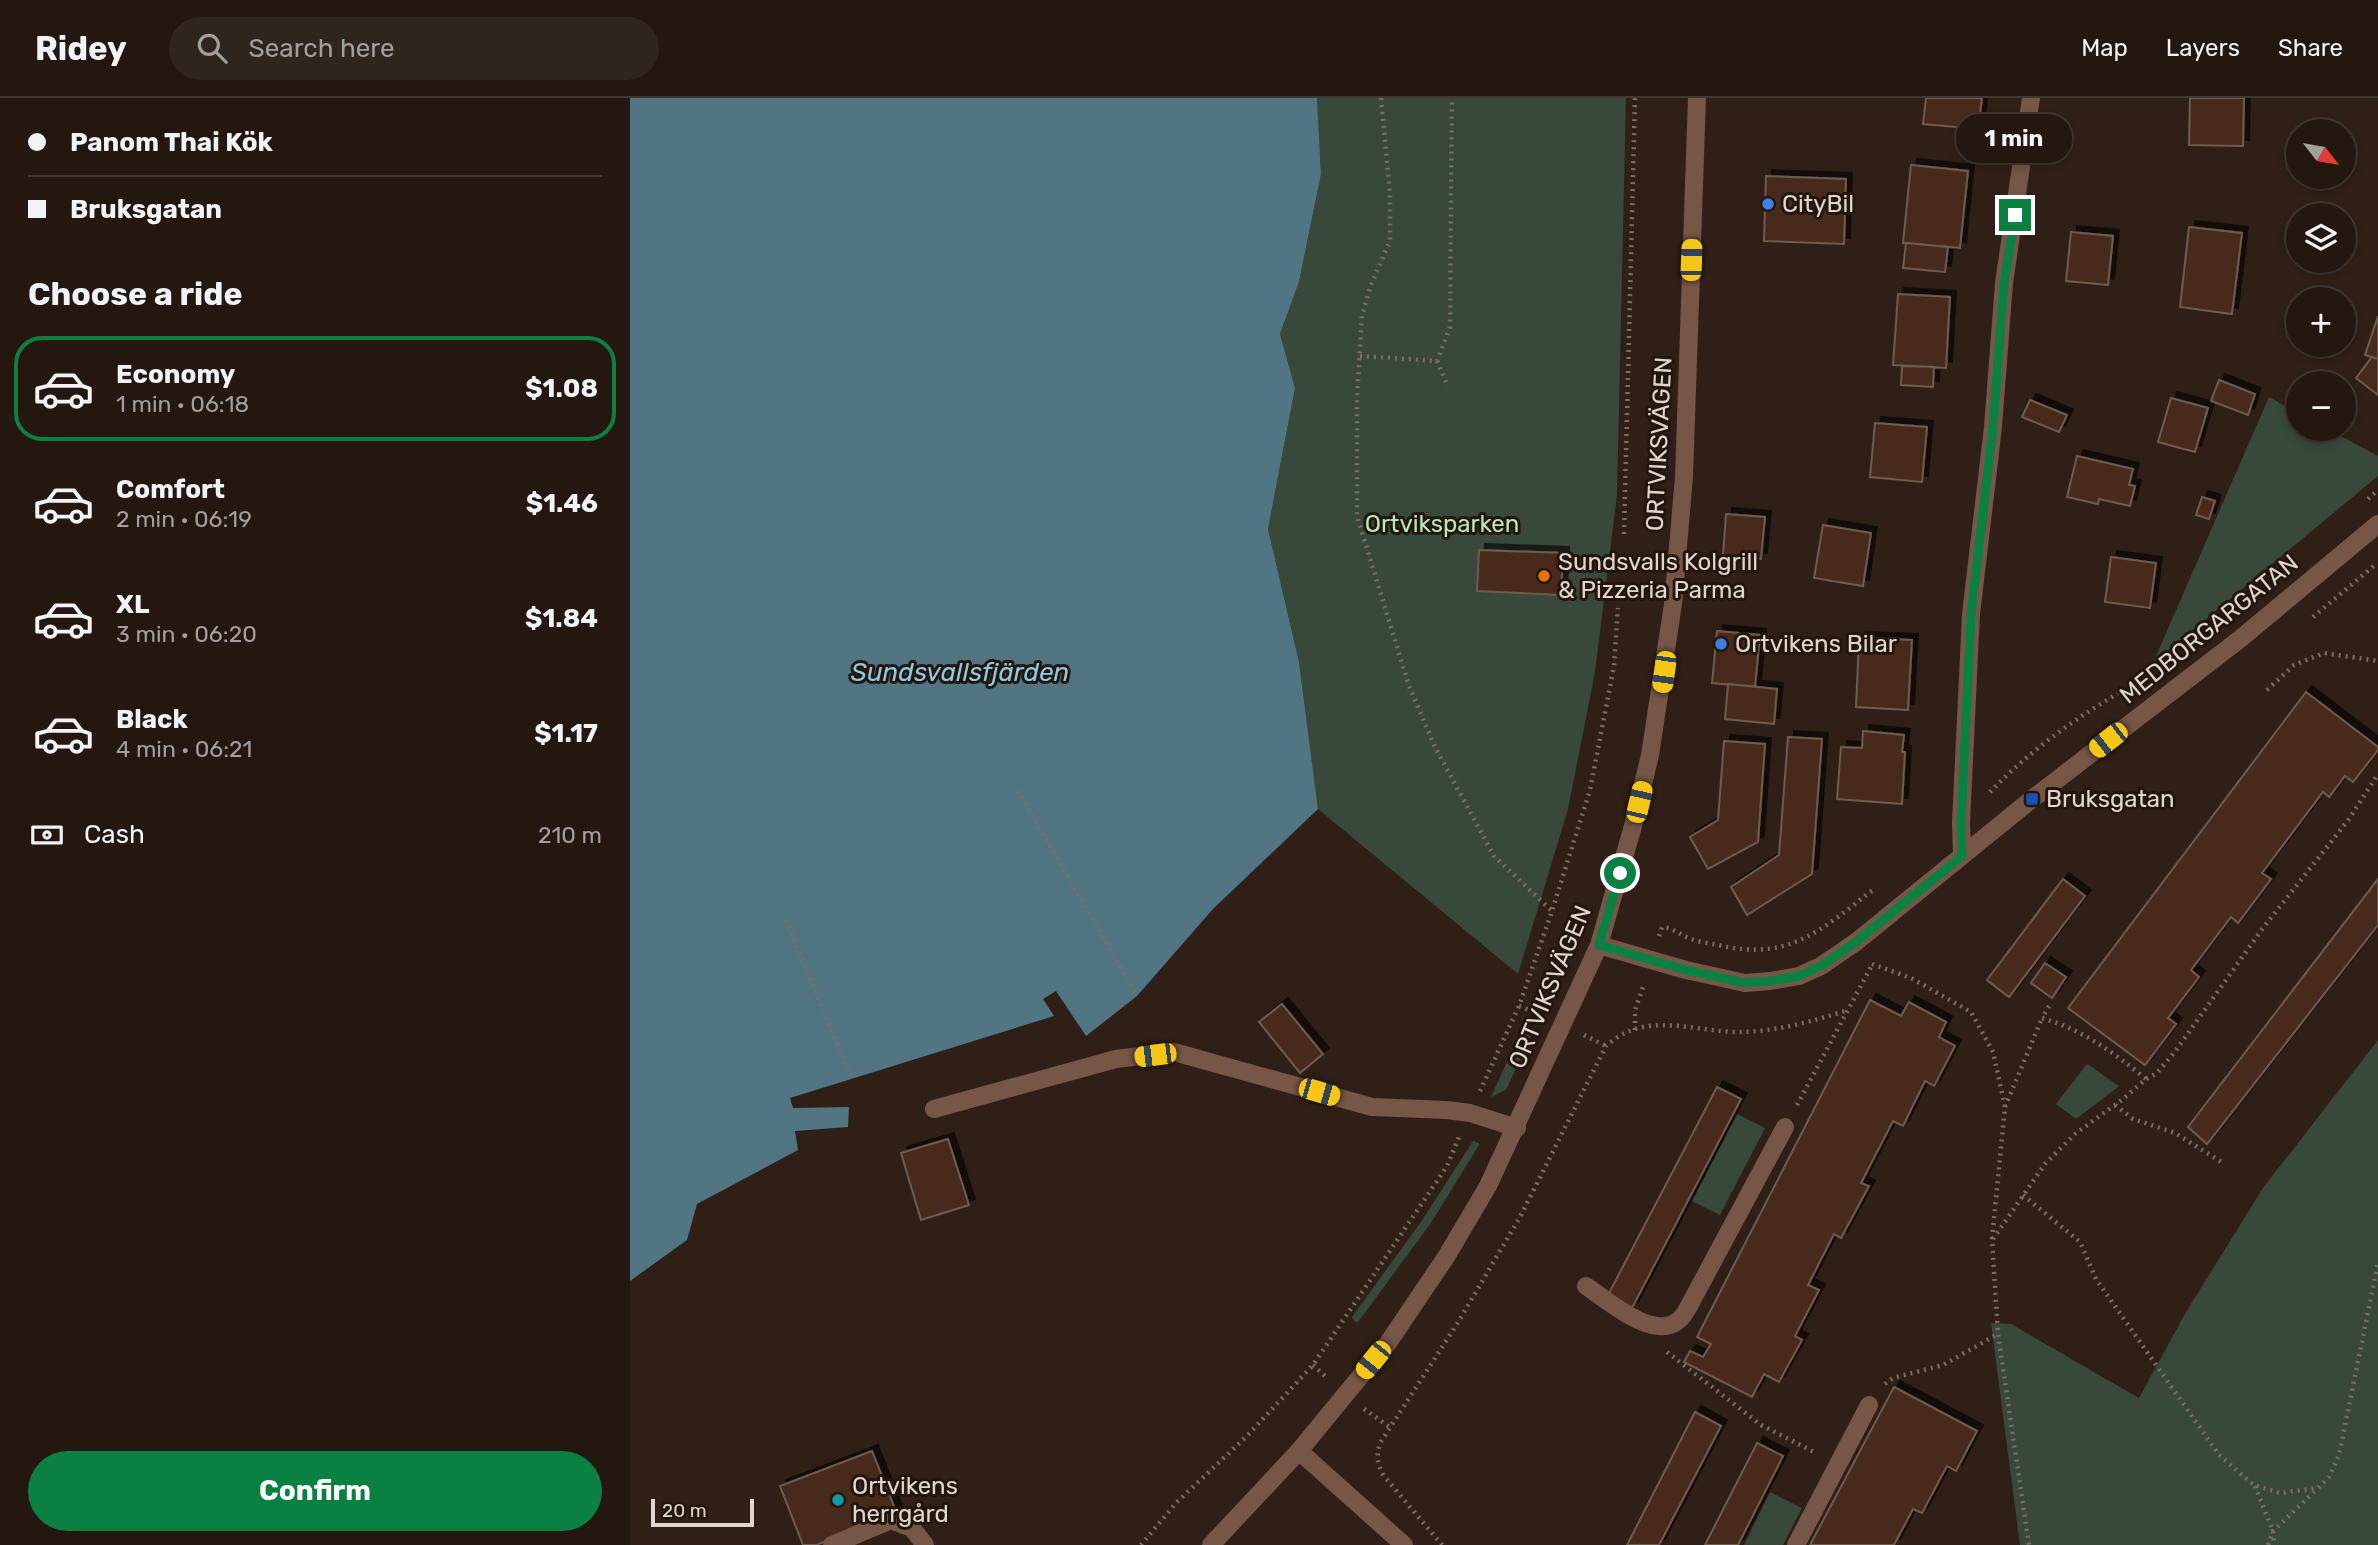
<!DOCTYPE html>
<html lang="en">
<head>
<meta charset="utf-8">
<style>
  body { margin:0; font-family:Rubik,sans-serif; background:#30241e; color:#f1f3f6; height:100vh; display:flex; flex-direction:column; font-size:26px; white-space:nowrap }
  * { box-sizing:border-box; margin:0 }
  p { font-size:23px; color:#a39f9f }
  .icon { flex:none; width:38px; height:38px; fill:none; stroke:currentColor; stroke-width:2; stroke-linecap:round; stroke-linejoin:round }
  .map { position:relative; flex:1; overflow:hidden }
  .sheet { display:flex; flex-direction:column; background:#241710; width:630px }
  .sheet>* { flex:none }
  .banner { display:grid; align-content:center; height:154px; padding:0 28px; background:#241710 }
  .needle { width:46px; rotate:121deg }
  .tools { position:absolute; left:1656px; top:21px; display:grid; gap:14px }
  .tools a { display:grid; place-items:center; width:70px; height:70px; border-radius:50%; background:#241710; box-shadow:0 4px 10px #0003,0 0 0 2px #413630; font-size:35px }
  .scale { position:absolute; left:21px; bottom:18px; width:103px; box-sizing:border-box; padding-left:7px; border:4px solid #e0d5cf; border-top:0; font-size:19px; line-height:24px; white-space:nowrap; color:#e0d5cf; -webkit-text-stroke:5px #25160d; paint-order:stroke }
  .end { position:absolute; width:32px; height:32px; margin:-16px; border:9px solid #0b8043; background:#fff; box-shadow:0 0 0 4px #fff }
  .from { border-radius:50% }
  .bubble { position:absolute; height:49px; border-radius:24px; background:#241710; box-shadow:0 4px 10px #0003,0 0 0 2px #413630; font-size:23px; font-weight:700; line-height:49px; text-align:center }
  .car { position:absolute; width:21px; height:42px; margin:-21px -10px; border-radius:9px; box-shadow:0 0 5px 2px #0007; background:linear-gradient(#f5c518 24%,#345 0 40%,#f5c518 0 76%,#345 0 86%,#f5c518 0) }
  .banner b { display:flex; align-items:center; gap:24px; height:66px; font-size:26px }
  .banner b+b { border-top:2px solid #413630 }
  .banner i { width:18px; height:18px; background:#f1f3f6 }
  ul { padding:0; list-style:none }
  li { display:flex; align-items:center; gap:21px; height:105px; margin:0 14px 10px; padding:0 14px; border:4px solid transparent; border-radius:28px }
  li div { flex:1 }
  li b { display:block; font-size:26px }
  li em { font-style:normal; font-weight:700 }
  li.active { border-color:#0b8043 }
  li>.icon { width:63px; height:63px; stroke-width:1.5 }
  h2 { padding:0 28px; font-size:32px; line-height:84px }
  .pay { display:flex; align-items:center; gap:18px; height:77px; padding:0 28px; font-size:26px }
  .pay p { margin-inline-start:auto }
  .cta { display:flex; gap:14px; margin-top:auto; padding:14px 28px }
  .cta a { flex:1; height:80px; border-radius:42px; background:#0b8043; color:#fff; font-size:28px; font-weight:700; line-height:80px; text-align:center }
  header { display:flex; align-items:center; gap:42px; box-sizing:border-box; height:98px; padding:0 35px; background:#241710; border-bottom:2px solid #413630 }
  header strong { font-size:33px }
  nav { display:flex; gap:38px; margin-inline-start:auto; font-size:24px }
  .search { width:490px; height:63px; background:#30241e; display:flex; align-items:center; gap:18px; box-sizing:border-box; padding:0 24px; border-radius:38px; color:#a39f9f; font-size:26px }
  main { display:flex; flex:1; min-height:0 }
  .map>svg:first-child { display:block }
  .green { fill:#38483a }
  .water { fill:#517583 }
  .building { fill:#462c1d; stroke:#6e5b50; stroke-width:2; filter:url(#shadow) }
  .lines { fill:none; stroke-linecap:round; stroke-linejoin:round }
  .path { stroke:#7c6d65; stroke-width:4.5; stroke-dasharray:2 5; stroke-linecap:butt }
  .minor { stroke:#755647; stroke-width:18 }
  .route { stroke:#0b8043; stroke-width:9 }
  .shop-dot { fill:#3f7fe0; stroke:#25160d; stroke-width:2.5 }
  .food-dot { fill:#e8710a; stroke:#25160d; stroke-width:2.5 }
  .transit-dot { fill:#1a4fb4; stroke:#25160d; stroke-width:2.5 }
  .culture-dot { fill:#0f9aa8; stroke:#25160d; stroke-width:2.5 }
  .labels { text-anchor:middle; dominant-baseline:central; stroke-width:6; stroke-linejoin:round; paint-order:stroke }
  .poi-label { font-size:24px; fill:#e0d5cf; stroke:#25160d; text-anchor:start }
  .street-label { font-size:24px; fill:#e0d5cf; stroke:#25160d }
  .park-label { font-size:24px; fill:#b7e7bd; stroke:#25160d }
  .water-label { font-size:26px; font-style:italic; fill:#8acbe5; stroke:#25160d }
</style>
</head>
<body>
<header>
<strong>Ridey</strong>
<div class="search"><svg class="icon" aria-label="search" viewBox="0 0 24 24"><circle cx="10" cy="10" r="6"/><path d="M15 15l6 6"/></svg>Search here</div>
<nav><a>Map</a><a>Layers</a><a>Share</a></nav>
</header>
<main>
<section class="sheet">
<div class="banner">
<b><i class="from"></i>Panom Thai Kök</b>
<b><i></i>Bruksgatan</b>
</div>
<h2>Choose a ride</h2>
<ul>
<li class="active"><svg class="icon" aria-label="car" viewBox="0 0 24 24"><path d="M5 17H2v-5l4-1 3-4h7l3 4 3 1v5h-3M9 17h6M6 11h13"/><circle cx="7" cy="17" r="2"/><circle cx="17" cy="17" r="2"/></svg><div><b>Economy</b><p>1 min · 06:18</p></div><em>$1.08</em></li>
<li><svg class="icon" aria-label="car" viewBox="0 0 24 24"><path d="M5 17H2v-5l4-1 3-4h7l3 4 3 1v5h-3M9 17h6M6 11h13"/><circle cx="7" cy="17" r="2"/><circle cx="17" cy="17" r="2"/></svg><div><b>Comfort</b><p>2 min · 06:19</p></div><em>$1.46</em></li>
<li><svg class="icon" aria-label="car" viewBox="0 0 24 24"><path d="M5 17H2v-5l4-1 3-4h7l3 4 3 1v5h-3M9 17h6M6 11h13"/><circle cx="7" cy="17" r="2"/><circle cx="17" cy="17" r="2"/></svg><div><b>XL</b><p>3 min · 06:20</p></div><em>$1.84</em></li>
<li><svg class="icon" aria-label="car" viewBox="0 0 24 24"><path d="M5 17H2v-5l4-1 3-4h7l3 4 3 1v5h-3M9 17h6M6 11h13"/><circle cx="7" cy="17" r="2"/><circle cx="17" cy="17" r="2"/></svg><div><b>Black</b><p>4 min · 06:21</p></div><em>$1.17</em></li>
</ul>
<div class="pay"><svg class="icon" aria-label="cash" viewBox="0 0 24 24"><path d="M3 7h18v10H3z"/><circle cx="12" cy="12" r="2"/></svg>Cash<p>210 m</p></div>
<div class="cta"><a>Confirm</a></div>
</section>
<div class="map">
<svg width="1748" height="1447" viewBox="0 0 1748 1447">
  <defs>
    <filter id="shadow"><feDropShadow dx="6" dy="-6" stdDeviation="0" flood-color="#0009"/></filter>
  </defs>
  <rect width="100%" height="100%" fill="#301f16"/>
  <!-- green -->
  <g class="green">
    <path d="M687 0H996L987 397 965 574 938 711 888 876 688 711 669 564 638 431 665 290 650 236 669 184 691 76Z"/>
    <path d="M1639 299 1668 315V331H1698L1748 358V378L1523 565Z"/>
    <path d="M894 926 904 931 876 992 861 999Z"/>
    <path d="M1748 942V1447H1390L1361 1225 1381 1226 1509 1300 1556 1214 1633 1090Z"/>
    <path d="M1457 966 1489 988 1446 1021 1426 1006Z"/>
    <path d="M1107 1016 1135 1030 1090 1117 1062 1103Z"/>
    <path d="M843 1043 849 1045V1047L801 1125 728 1224H725L722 1219 793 1121Z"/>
    <path d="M1140 1394 1172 1410 1153 1447H1114Z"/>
  </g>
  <!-- water -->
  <path class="water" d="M0 0H687L691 76 669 184 650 236 665 290 638 431 669 564 688 711 583 811 507 898 456 938 426 893 413 901 424 918 160 1000 163 1010 219 1009 218 1029 165 1033 168 1052 67 1106 57 1142 0 1183Z"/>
  <!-- building -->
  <g class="building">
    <path d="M1296 0H1352L1348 31 1293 26Z"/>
    <path d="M1560 0H1614L1613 48 1559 47Z"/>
    <path d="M1281 67 1338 73 1330 150 1273 145Z"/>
    <path d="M1136 78 1216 81 1214 146 1134 143Z"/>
    <path d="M1559 129 1612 135 1602 216 1550 209Z"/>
    <path d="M1441 134 1483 138 1478 187 1436 183Z"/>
    <path d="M1276 145 1318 149 1315 174 1273 170Z"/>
    <path d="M1268 196 1320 199 1316 270 1263 267Z"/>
    <path d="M1748 218V261L1735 257Z"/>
    <path d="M1742 259 1748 261V297L1726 280Z"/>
    <path d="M1272 268 1304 269 1303 289 1271 287Z"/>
    <path d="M1589 282 1625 296 1618 317 1581 303Z"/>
    <path d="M1541 300 1578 310 1565 354 1528 344Z"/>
    <path d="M1400 302 1437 317 1429 334 1392 319Z"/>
    <path d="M1245 325 1297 329 1292 384 1240 379Z"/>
    <path d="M1447 358 1503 371 1499 387 1505 388 1500 408 1469 401 1468 406 1437 399Z"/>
    <path d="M1572 399 1585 403 1579 421 1566 417Z"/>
    <path d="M1096 416 1135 419 1131 461 1093 458Z"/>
    <path d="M1193 427 1241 435 1233 488 1184 480Z"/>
    <path d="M849 452 933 455 931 497 847 493Z"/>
    <path d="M1481 459 1526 465 1520 510 1475 504Z"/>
    <path d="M1087 533 1130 537 1125 589 1082 585Z"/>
    <path d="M1229 540 1282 542 1278 612 1226 609Z"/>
    <path d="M1098 586 1147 591 1144 626 1095 621Z"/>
    <path d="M1676 594 1748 649V652L1723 684 1715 678 1699 699 1693 694 1632 775 1641 781 1608 825 1601 819 1561 872 1569 879 1538 920 1546 926 1515 967 1438 910Z"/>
    <path d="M1233 633 1274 637 1272 654H1275L1272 706 1207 701 1211 649 1232 650Z"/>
    <path d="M1158 639 1192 641 1182 776 1117 817 1101 789 1149 757Z"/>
    <path d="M1094 643 1135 646 1128 744 1078 771 1060 739 1088 722Z"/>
    <path d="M1433 781 1455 798 1379 899 1357 882Z"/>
    <path d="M1748 781V827L1577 1046 1558 1029Z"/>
    <path d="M1415 865 1436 879 1422 900 1401 885Z"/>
    <path d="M1240 902 1271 918 1279 904 1316 924 1309 939 1325 948 1304 988 1295 983 1273 1028 1263 1023 1231 1085 1239 1088 1211 1140 1204 1136 1178 1187 1189 1192 1165 1238 1172 1242 1149 1284 1134 1276 1122 1299 1054 1264 1060 1253 1073 1259 1081 1246 1067 1239Z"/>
    <path d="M652 906 693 956 670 975 629 924Z"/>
    <path d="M1087 989 1111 1001 1002 1210 978 1197Z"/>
    <path d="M318 1041 339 1107 291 1122 271 1055Z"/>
    <path d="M1264 1289 1347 1333 1326 1373 1317 1368 1292 1415 1283 1411 1264 1447H1180Z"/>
    <path d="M1065 1314 1091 1328 1029 1447H997Z"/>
    <path d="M1127 1345 1153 1358 1108 1447H1075Z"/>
    <path d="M242 1353 267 1416 186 1447H173L150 1388Z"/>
  </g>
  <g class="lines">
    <!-- path -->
    <g class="path">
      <path d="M751 0 760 96V143L741 187 732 217 727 300V418L779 588 805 649 864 758 922 813"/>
      <path d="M730 258 807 263 820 229 822 0"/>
      <path d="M807 263 818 289"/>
      <path d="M1738 401 1748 392"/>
      <path d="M994 436 1005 0"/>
      <path d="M1683 519 1746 466"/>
      <path d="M1637 592 1664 567 1694 555 1748 563"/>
      <path d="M388 693 507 898"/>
      <path d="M1360 694C1400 652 1451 616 1501 588"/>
      <path d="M156 822 222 982"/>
      <path d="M1029 838 1032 829C1044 830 1050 837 1061 841 1069 844 1079 845 1088 847 1159 864 1191 832 1244 791"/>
      <path d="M1242 866 1281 880 1341 914 1363 954 1375 1009 1362 1141 1368 1236 1399 1447"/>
      <path d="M889 908 911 917"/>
      <path d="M1419 908 1412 920C1453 932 1483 954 1516 981"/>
      <path d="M1005 932V912L1014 886"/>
      <path d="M954 937 976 948"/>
      <path d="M850 993 889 908 922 813 960 692 984 568 988 510"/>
      <path d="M1167 1007 1242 867"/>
      <path d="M1485 1007 1503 1021 1545 1035 1593 1065"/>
      <path d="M1375 1009 1412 920"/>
      <path d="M1393 1097 1450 1144 1466 1181 1589 1357 1624 1387 1650 1395 1688 1390 1699 1379 1709 1357 1748 1165"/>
      <path d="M1363 1141 1415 1066 1445 1036 1493 1001 1516 981 1527 975 1544 955 1633 830 1719 721 1748 676"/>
      <path d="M1037 1254 1131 1327 1186 1355"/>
      <path d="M683 1267 695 1278"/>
      <path d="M1255 1286 1263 1280 1313 1267 1368 1236"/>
      <path d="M734 1311 761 1330"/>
      <path d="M1625 1388 1643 1433 1644 1447"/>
      <path d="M511 1447 546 1405 617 1338 683 1267 817 1068 829 1039"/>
      <path d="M812 1447 754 1378C747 1366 746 1358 750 1345L827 1226 890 1119 976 948C981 944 987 939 993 936 1028 917 1075 935 1112 934 1148 933 1184 923 1218 912"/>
      <path d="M1638 1447 1643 1433 1687 1391"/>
    </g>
    <!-- minor -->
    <g class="minor">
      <path d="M1332 758 1331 725 1341 516 1363 329 1374 185 1401 0"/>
      <path d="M969 847 1056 872 1115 885 1140 883 1169 878 1191 868 1226 844 1402 701 1610 541 1748 426"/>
      <path d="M304 1011 486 961 544 954 742 1009 817 1012 840 1015 887 1030"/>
      <path d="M956 1188C977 1202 1024 1244 1049 1222 1053 1219 1056 1213 1059 1208L1155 1029"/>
      <path d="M669 1353 774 1447"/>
      <path d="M202 1447 261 1422 282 1430 295 1447"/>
      <path d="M581 1447 669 1353 715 1297 758 1245 816 1159 858 1088 969 847 1003 728 1020 657 1043 506 1054 379 1067 0"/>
      <path d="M1166 1447 1239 1307"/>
    </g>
  </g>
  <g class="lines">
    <!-- route -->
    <path class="route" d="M990 775 969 847 1056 872 1115 885 1140 883 1169 878 1191 868 1226 844 1332 758 1331 725 1341 516 1363 329 1374 185 1385 117"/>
  </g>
  <!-- markers -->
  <g class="shop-dot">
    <circle cx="1138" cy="106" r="7"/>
    <circle cx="1091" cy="546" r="7"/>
  </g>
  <circle class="food-dot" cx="914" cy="478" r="7"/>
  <rect class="transit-dot" x="1395" y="694" width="14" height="14" rx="3.5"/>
  <circle class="culture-dot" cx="208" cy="1402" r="7"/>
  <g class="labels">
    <!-- poi labels -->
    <g class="poi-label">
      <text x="1152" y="106">CityBil</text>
      <text x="928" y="464">Sundsvalls Kolgrill<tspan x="928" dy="28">&amp; Pizzeria Parma</tspan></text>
      <text x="1105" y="546">Ortvikens Bilar</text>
      <text x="1416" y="701">Bruksgatan</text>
      <text x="222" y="1388">Ortvikens<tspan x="222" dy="28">herrgård</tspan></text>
    </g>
    <!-- street labels -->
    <g class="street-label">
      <text transform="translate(1029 346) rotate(-87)">ORTVIKSVÄGEN</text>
      <text transform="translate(1579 531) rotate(-39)">MEDBORGARGATAN</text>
      <text transform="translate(920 889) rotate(-67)">ORTVIKSVÄGEN</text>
    </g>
    <!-- park labels -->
    <g class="park-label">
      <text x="812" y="426">Ortviksparken</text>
    </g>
    <!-- water labels -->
    <g class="water-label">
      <text x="330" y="574">Sundsvallsfjärden</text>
    </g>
  </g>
</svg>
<div class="tools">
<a><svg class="needle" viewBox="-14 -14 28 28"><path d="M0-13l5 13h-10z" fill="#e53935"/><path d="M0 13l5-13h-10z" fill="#a39f9f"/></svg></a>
<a><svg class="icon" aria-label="layers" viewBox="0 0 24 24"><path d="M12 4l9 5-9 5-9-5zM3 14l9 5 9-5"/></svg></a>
<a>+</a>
<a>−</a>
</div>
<div class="scale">20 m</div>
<i class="end from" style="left:990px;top:775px"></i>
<i class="end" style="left:1385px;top:117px"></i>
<div class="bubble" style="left:1326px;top:16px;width:116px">1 min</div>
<i class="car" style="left:1061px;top:162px;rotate:2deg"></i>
<i class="car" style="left:1034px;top:574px;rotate:188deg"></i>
<i class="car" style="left:1478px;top:642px;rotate:232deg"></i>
<i class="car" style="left:1009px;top:704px;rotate:13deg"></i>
<i class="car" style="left:525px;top:957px;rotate:263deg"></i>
<i class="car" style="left:689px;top:994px;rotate:106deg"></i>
<i class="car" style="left:743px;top:1262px;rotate:219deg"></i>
</div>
</main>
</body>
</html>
